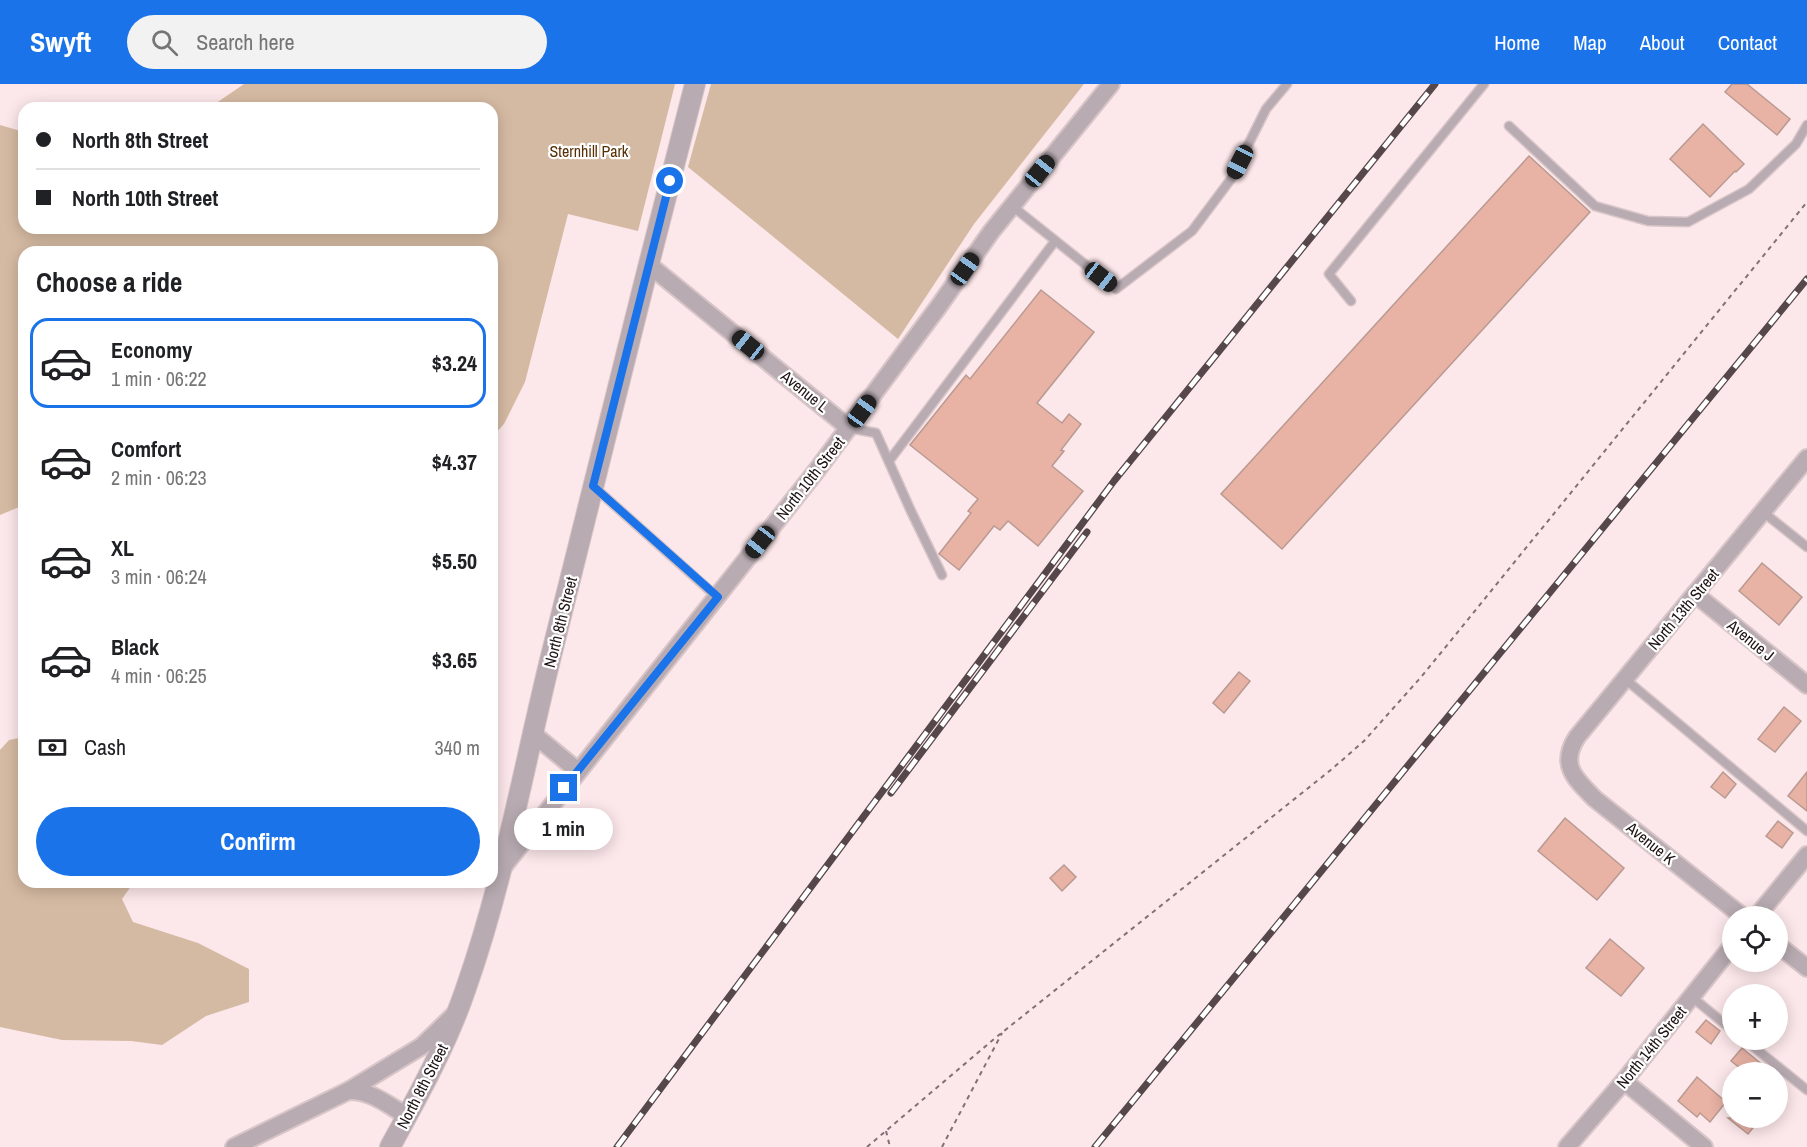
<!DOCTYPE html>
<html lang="en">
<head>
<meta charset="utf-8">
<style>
  body { margin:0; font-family:"Archivo Narrow",sans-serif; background:#f2f2f2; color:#202124; height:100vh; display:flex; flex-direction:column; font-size:22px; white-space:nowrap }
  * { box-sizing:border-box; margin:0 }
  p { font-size:20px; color:#757577 }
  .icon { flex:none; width:33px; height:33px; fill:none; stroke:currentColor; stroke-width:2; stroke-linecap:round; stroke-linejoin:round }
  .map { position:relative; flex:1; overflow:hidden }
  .side { position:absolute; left:18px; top:162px; width:480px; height:642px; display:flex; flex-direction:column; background:#fff; border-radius:18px; box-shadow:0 3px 15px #0003 }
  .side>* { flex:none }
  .top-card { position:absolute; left:18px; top:18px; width:480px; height:132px; border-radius:18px; box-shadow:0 3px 15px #0003; display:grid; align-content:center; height:132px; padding:0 18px; background:#fff }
  .tools { position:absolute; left:1722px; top:822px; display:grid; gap:12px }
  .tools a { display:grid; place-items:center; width:66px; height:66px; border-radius:50%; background:#fff; box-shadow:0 3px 15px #0003; font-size:30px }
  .end { position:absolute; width:27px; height:27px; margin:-14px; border:8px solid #1a73e8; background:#fff; box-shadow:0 0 0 3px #fff }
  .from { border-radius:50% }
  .bubble { position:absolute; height:42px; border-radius:21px; background:#fff; box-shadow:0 3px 15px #0003; font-size:20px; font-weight:700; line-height:42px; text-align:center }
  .car { position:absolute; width:18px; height:36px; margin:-18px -9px; border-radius:8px; box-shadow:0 0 4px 2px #0007; background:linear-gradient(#222 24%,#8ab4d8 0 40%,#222 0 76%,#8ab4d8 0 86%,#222 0) }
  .top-card b { display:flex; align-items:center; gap:21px; height:57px; font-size:22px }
  .top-card b+b { border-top:2px solid #e0e0e0 }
  .top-card i { width:15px; height:15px; background:#202124 }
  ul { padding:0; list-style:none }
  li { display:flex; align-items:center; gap:18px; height:90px; margin:0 12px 9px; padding:0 6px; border:3px solid transparent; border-radius:18px }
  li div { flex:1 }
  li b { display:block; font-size:22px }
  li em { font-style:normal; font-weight:700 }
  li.current { border-color:#1a73e8 }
  li>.icon { width:54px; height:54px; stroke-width:1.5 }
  h2 { padding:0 18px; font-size:27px; line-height:72px }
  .pay { display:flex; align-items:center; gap:15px; height:66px; padding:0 18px; font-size:22px }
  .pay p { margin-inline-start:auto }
  .cta { display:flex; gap:12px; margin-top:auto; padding:12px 18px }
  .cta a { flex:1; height:69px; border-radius:36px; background:#1a73e8; color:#fff; font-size:24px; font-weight:700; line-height:69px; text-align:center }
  header { display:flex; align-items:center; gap:36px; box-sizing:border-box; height:84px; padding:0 30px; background:#1a73e8; color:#fff }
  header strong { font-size:28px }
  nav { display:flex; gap:33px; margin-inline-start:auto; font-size:21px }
  .search { width:420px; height:54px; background:#f2f2f2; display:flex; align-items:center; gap:15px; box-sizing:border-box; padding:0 21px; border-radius:33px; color:#757577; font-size:22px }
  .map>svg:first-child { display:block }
  .green { fill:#d5baa3 }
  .building { fill:#e8b2a4; stroke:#b99a92; stroke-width:1.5 }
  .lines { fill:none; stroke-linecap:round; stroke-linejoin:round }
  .service-casing { stroke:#d8c5c8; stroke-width:11 }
  .minor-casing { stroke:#d8c5c8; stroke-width:20 }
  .tertiary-casing { stroke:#d8c5c8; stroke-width:22 }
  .path { stroke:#827174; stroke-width:2; stroke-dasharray:4.5 4.5; stroke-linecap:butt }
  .service { stroke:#b8abb2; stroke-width:8 }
  .minor { stroke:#b8abb2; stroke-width:16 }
  .tertiary { stroke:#b8abb2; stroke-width:20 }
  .rail-casing { stroke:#56474a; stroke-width:7 }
  .rail { stroke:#fff; stroke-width:4.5; stroke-dasharray:14; stroke-linecap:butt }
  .route { stroke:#1a73e8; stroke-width:8 }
  .labels { text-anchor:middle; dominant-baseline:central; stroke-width:4.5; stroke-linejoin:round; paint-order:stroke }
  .park-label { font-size:16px; fill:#572f05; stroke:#fff }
  .street-label { font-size:16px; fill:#1d1113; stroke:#fff }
</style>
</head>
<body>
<header>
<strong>Swyft</strong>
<div class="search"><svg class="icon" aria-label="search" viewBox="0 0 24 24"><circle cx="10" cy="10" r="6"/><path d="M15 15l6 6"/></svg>Search here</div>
<nav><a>Home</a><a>Map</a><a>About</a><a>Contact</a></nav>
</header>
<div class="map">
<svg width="1807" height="1063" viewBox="0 0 1807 1063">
  <rect width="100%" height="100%" fill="#fce7ea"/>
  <!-- green -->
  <g class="green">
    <path d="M244 0H675L638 147 568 130 525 298 504 340 492 353V168H24V421L0 431V41L24 48V144H492V24H209Z"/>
    <path d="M711 0H1084L974 140 898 255 688 83Z"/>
    <path d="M24 653V798H134L122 815 133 838 198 859 249 885V918L206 932 162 961 131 957 62 956 0 943V666L9 656Z"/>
  </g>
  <!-- building -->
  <g class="building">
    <path d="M1732 0H1747L1790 35 1777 51 1725 8Z"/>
    <path d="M1703 40 1744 80 1736 88 1735 87 1710 113 1670 75Z"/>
    <path d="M1529 72 1590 128 1282 465 1221 410Z"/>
    <path d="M1041 206 1094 248 1037 319 1062 339 1069 330 1081 340 1061 366 1064 367 1052 382 1083 407 1038 462 1008 437 1000 446 994 442 959 486 939 470 971 429 968 427 978 415 910 361 966 291 970 295Z"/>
    <path d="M1762 479 1802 513 1779 541 1739 507Z"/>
    <path d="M1239 588 1250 597 1224 629 1213 619Z"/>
    <path d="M1784 623 1801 637 1775 668 1758 655Z"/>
    <path d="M1723 688 1736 700 1725 714 1711 703Z"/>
    <path d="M1807 688V727L1788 712Z"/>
    <path d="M1565 734 1624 784 1597 816 1538 767Z"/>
    <path d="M1778 737 1793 749 1782 764 1766 752Z"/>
    <path d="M1064 781 1076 793 1062 807 1050 794Z"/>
    <path d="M1610 855 1644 884 1621 912 1586 884Z"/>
    <path d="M1706 936 1720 947 1711 960 1696 948Z"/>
    <path d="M1742 964 1763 981 1757 988H1745L1731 977Z"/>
    <path d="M1697 993 1726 1018 1710 1038 1700 1029 1697 1033 1678 1017Z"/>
    <path d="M1728 1034H1761L1748 1050Z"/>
  </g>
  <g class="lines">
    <defs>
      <g id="service">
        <path d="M1509 42 1595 122 1648 137 1688 138 1749 105 1796 60 1807 41"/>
        <path d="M1012 122 1116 205 1192 147 1231 95 1266 25 1287 0"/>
        <path d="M1351 217 1329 190 1484 0"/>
        <path d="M849 344 876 349 910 425 942 491"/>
        <path d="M889 377 1055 157"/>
        <path d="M593 402 717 513"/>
        <path d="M1763 428 1807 463"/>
        <path d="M1625 595 1807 747"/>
        <path d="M1692 913 1732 946"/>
        <path d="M1745 956 1807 1006"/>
      </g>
      <g id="minor">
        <path d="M648 180 849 344"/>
        <path d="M1695 510 1807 601"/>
        <path d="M532 649 578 687"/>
        <path d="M503 783 817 386 939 222 991 148 1111 0"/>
        <path d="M1742 832 1595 715C1575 695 1559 681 1577 653L1807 374"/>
        <path d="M1757 832 1807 771"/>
        <path d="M1778 861 1807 884"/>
        <path d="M1624 997 1704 1063"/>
        <path d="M348 1007 422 962 453 932"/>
        <path d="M234 1063 348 1007C371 1006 388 1021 407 1032"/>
        <path d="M1567 1063 1624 997 1732 862"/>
      </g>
      <path id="tertiary" d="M390 1063C418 1012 446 962 465 907 504 797 524 681 552 568 599 378 646 189 695 0"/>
    </defs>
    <!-- service casing -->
    <use href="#service" class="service-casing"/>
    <!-- minor casing -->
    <use href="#minor" class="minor-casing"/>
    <!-- tertiary casing -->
    <use href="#tertiary" class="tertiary-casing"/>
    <!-- path -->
    <g class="path">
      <path d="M886 1047 890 1063"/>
      <path d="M867 1063 994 955 1332 685 1364 657 1422 592 1807 118"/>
      <path d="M942 1063 1002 949"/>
    </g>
    <!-- service -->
    <use href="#service" class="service"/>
    <!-- minor -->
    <use href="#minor" class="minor"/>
    <!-- tertiary -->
    <use href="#tertiary" class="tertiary"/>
    <defs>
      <g id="rail">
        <path d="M891 709 1087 448"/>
        <path d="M617 1063 1114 397 1435 0"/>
        <path d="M1095 1063 1807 195"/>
      </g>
    </defs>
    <!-- rail casing -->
    <use href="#rail" class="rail-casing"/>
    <!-- rail -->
    <use href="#rail" class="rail"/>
  </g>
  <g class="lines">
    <!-- route -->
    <path class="route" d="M564 704 718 513 593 402 670 97"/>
  </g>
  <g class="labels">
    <!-- park labels -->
    <g class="park-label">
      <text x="589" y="67">Sternhill Park</text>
    </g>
    <!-- street labels -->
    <g class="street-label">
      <text transform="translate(805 307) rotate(39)">Avenue L</text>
      <text transform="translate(810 394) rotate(-52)">North 10th Street</text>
      <text transform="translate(1683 525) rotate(-50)">North 13th Street</text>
      <text transform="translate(560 538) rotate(-76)">North 8th Street</text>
      <text transform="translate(1751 556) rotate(39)">Avenue J</text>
      <text transform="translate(1651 759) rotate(39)">Avenue K</text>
      <text transform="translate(1651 963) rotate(-51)">North 14th Street</text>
      <text transform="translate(422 1002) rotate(-63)">North 8th Street</text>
    </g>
  </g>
</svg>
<div class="tools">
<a><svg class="icon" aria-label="locate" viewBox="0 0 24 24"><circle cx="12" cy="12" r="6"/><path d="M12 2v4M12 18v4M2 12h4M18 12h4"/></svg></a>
<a>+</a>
<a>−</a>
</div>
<i class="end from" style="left:670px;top:97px"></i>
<i class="end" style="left:564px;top:704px"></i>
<div class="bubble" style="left:514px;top:724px;width:99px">1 min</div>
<i class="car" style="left:1240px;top:78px;rotate:207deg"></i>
<i class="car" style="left:1040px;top:87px;rotate:39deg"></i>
<i class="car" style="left:965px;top:185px;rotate:35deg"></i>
<i class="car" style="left:1101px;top:193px;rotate:128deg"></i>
<i class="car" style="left:748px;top:261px;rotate:309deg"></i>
<i class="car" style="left:862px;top:327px;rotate:36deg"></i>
<i class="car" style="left:760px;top:458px;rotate:218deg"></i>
<div class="top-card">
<b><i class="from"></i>North 8th Street</b>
<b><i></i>North 10th Street</b>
</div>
<section class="side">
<h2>Choose a ride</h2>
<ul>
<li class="current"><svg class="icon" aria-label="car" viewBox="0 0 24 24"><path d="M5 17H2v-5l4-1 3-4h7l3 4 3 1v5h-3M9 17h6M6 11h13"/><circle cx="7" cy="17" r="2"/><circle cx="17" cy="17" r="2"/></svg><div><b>Economy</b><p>1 min · 06:22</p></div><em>$3.24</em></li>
<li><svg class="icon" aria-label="car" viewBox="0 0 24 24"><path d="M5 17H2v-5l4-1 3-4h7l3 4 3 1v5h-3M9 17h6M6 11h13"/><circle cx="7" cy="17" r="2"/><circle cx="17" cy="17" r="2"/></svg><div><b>Comfort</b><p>2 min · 06:23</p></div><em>$4.37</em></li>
<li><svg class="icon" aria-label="car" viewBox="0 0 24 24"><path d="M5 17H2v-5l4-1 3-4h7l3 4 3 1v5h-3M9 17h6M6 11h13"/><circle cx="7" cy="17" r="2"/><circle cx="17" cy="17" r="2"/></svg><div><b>XL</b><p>3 min · 06:24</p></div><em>$5.50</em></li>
<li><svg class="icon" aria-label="car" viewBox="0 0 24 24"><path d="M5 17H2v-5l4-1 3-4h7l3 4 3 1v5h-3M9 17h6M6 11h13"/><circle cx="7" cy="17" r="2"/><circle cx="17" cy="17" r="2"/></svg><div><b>Black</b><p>4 min · 06:25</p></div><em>$3.65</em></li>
</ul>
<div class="pay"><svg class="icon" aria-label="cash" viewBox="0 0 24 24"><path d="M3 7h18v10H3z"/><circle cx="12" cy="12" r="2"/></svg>Cash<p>340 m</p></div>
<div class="cta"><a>Confirm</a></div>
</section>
</div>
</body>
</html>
